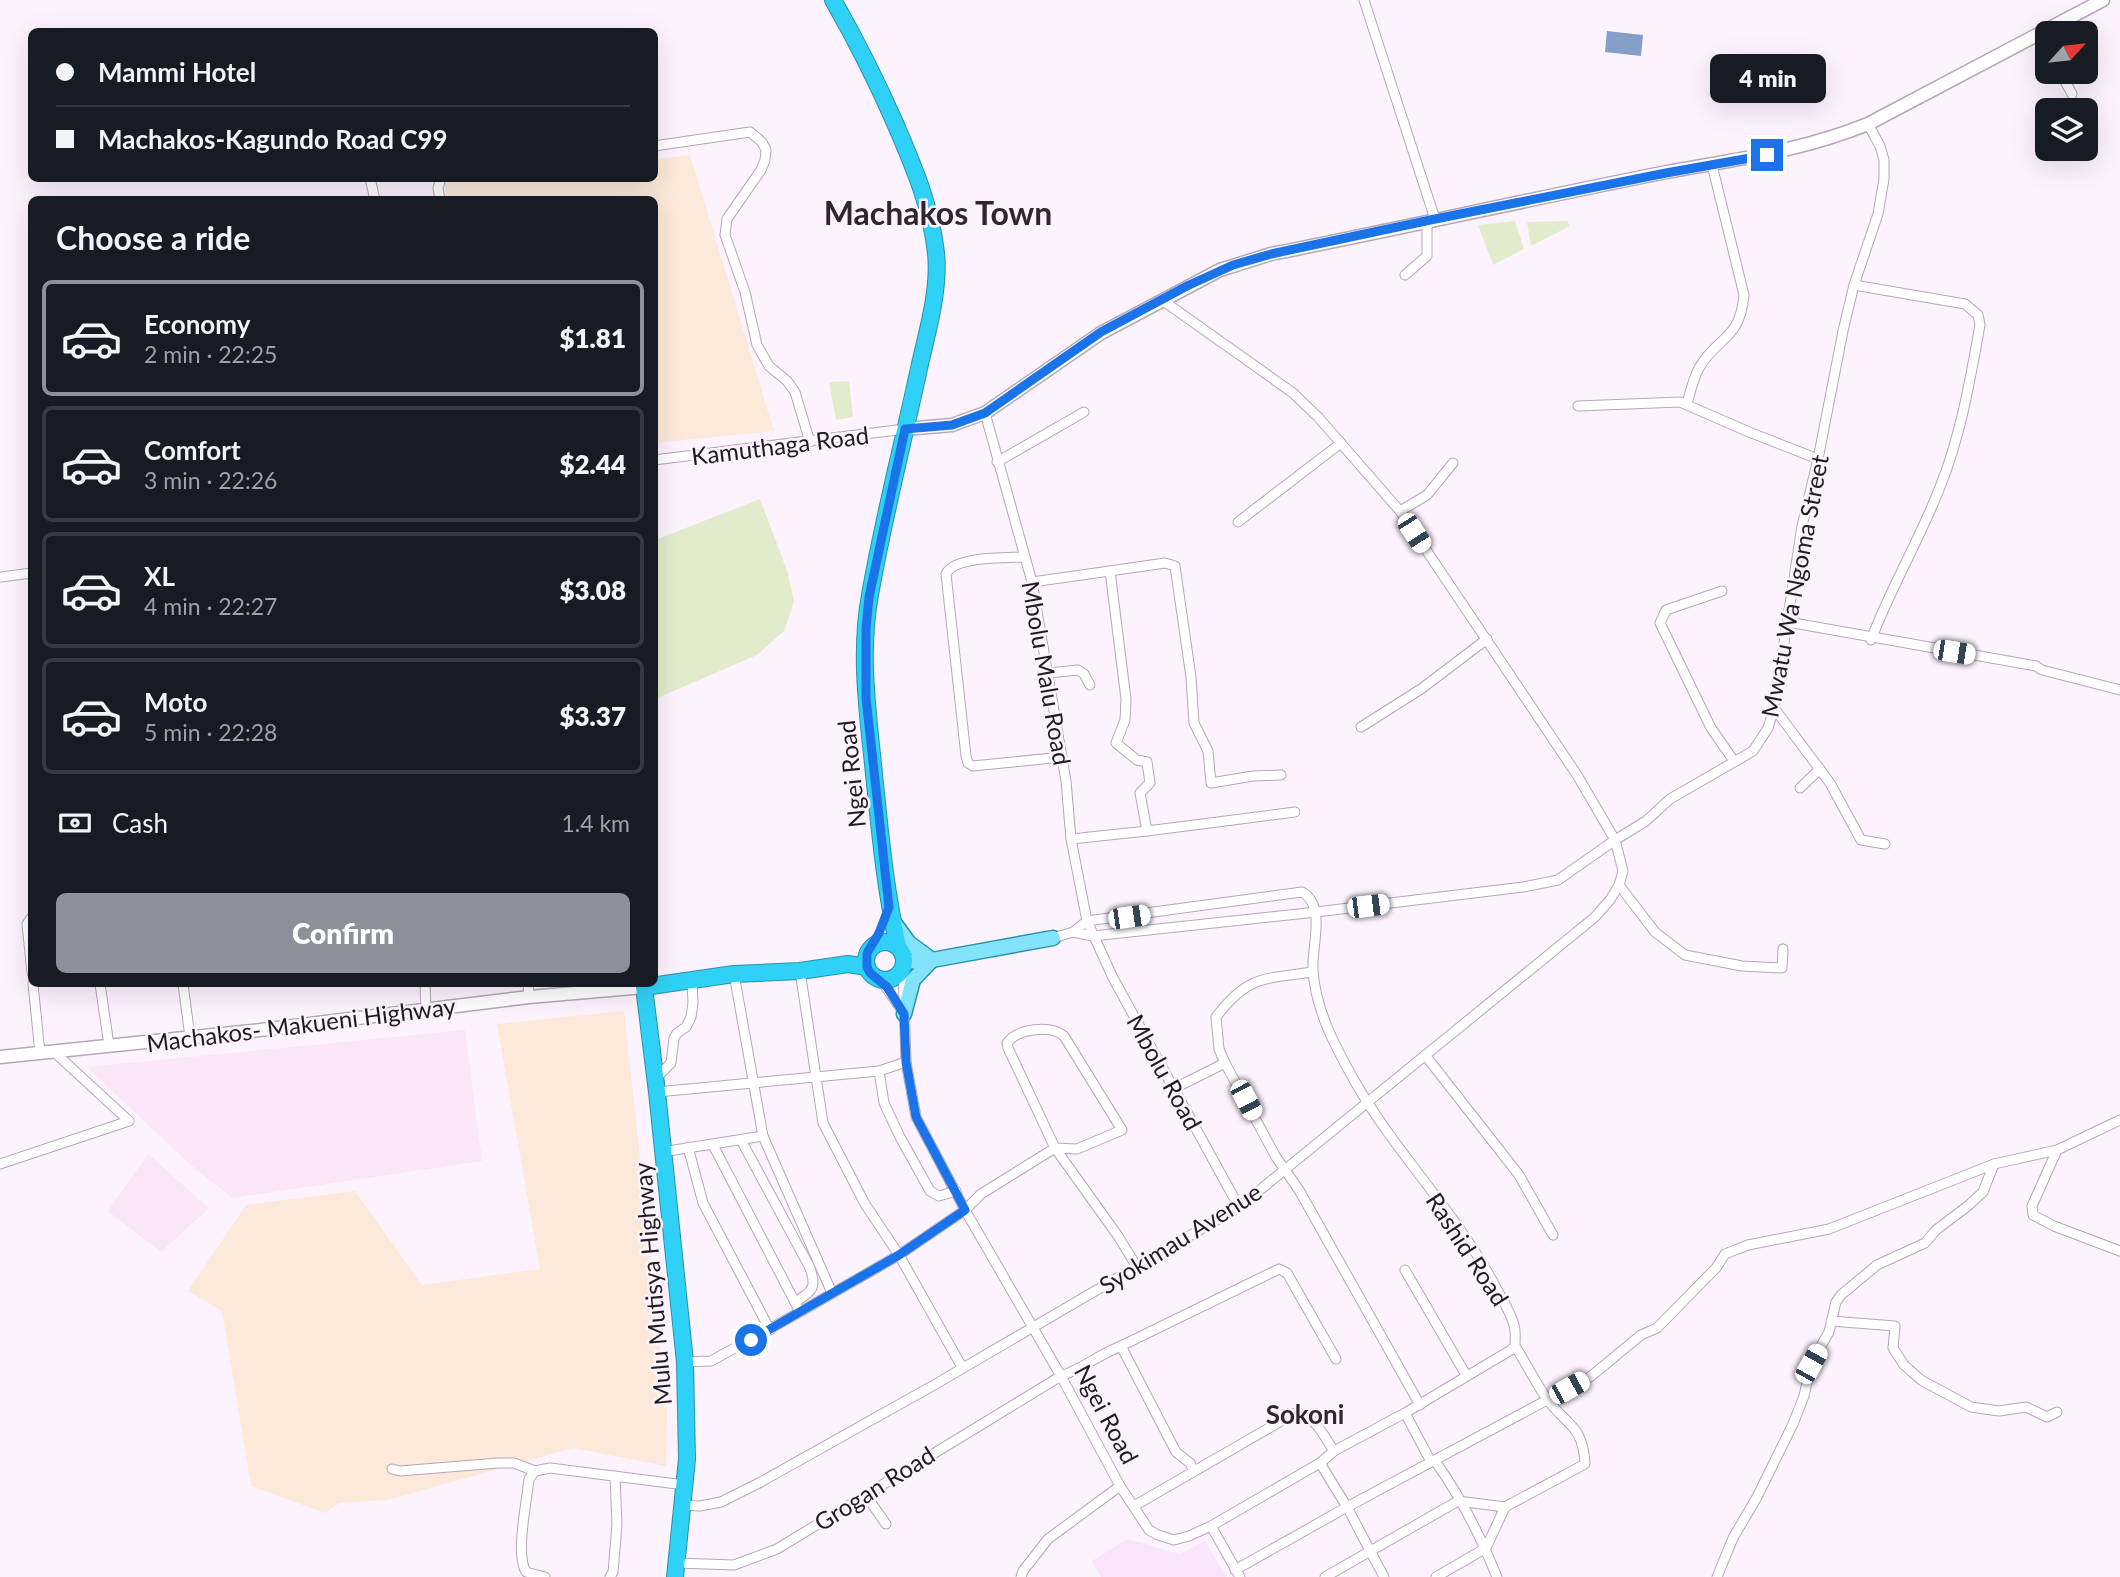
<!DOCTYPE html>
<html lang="en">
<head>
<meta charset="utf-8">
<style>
  body { margin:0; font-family:Lato,sans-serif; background:#20242c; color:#f1f3f6; height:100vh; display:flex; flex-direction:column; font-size:26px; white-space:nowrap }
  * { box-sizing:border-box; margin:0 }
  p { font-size:23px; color:#9ea1a6 }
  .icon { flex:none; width:38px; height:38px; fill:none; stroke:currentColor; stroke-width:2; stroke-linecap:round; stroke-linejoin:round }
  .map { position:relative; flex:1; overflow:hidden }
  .details { position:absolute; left:28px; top:196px; width:630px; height:791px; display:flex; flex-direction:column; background:#171b24; border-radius:10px; box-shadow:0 7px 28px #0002 }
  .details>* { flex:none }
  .guide { position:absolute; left:28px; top:28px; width:630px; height:154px; border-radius:10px; box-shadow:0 7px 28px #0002; display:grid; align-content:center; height:154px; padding:0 28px; background:#171b24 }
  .needle { width:46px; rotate:63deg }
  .buttons { position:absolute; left:2035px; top:21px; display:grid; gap:14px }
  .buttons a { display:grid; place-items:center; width:63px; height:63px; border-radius:10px; background:#171b24; box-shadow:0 7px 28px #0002; font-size:35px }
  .end { position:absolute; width:32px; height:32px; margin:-16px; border:9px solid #1a73e8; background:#fff; box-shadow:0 0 0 4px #fff }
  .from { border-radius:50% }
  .bubble { position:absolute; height:49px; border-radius:10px; background:#171b24; box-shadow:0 7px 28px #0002; font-size:23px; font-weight:800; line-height:49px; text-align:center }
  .car { position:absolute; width:21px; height:42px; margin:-21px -10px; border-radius:9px; box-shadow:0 0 5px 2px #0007; background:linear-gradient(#fff 24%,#345 0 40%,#fff 0 76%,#345 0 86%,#fff 0) }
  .guide b { display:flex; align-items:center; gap:24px; height:66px; font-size:26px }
  .guide b+b { border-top:2px solid #363941 }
  .guide i { width:18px; height:18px; background:#f1f3f6 }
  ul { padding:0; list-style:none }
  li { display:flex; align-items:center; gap:21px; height:116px; margin:0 14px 10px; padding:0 14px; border:4px solid #363941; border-radius:10px }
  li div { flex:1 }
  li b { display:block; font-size:26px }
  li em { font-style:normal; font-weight:800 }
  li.on { border-color:#8c9099 }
  li>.icon { width:63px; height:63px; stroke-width:1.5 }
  h2 { padding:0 28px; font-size:32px; line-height:84px }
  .pay { display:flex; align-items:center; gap:18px; height:77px; padding:0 28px; font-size:26px }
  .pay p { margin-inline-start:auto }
  .primary-button { display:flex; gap:14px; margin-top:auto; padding:14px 28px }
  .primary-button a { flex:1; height:80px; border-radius:10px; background:#8c9099; color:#fff; font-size:28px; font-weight:800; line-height:80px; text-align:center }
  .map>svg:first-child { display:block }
  .built { fill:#f9e4fc }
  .education { fill:#fce9d9 }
  .medical { fill:#fae6f6 }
  .green { fill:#e2eccd }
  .water { fill:#849ec8 }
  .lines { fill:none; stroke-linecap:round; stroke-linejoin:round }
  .street-casing { stroke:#b6a7b8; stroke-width:11 }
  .secondary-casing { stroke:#b6a7b8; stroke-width:15 }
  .primary-casing { stroke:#2a91ab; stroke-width:17 }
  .highway-casing { stroke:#2a91ab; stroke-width:18 }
  .street { stroke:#fff; stroke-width:9 }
  .secondary { stroke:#fff; stroke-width:12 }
  .primary { stroke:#83e3fa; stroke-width:14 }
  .highway { stroke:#30d1f6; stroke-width:16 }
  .route { stroke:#1a73e8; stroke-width:9 }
  .labels { text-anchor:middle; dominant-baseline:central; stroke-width:5; stroke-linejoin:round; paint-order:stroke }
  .street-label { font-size:24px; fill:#201b21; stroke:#fdf3fe }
  .neighbourhood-label { font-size:26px; font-weight:bold; fill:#312532; stroke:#fdf3fe }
  .district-label { font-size:32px; font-weight:bold; fill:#312532; stroke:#fdf3fe }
</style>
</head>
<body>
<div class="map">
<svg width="2120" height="1577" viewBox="0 0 2120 1577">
  <rect width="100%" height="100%" fill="#fdf3fe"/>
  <!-- built -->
  <path class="built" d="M1127 1539 1180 1554 1205 1541 1226 1577H1101L1092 1561Z"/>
  <!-- education -->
  <g class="education">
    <path d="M690 155 774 431 655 443 654 200 446 199 445 183 488 178H654L655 159Z"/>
    <path d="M624 1011 667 1409 666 1466 573 1448 388 1500 340 1503 325 1513 251 1486 222 1311 188 1291 246 1205 355 1191 422 1285 540 1269 497 1024Z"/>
  </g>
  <!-- medical -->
  <g class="medical">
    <path d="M465 1030 482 1161 232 1198 187 1162 87 1067Z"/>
    <path d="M148 1154 209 1208 161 1252 108 1211Z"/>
  </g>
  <!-- green -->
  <g class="green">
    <path d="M1515 221 1524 249 1493 265 1478 225Z"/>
    <path d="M1567 221 1570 226 1531 246 1527 222Z"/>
    <path d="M849 381 853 417 836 420 829 382Z"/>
    <path d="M760 499 788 573 794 602 784 631 757 655 655 699V540Z"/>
  </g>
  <!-- water -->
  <path class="water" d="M1607 31 1643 35 1641 56 1605 52Z"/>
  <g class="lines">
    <defs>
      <g id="street">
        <path d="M1364 0 1435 219"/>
        <path d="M2040 34 2048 47"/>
        <path d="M2060 72 2072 94"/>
        <path d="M654 146 750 132 762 142 766 150 765 160 761 170 727 219 725 235 745 292 757 345 769 366 787 381 795 392 810 442"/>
        <path d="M370 178 375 200"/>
        <path d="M440 200 438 188 441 178"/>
        <path d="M1405 275 1427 256V221"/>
        <path d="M1854 285 1965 304 1978 315 1980 325C1970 380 1961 435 1940 487 1920 539 1891 587 1871 640"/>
        <path d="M1687 404C1690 393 1693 379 1699 368 1717 336 1740 341 1744 295L1712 165"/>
        <path d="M1578 406 1680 402 1749 432 1818 459"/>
        <path d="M985 413 1032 582 1066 781 1071 839 1087 921 1113 978 1239 1207"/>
        <path d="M654 460 905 429"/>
        <path d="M997 462 1084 412"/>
        <path d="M1400 511 1427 495 1453 463"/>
        <path d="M1238 522 1341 443"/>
        <path d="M1025 557C1006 558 954 556 946 574L966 756 968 763 973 766 1062 757"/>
        <path d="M1110 571 1165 563 1175 566 1191 677 1194 723 1208 751 1211 783 1253 776 1281 775"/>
        <path d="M0 577 32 573"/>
        <path d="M1032 582 1110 571 1126 699 1125 720 1116 743 1137 760 1147 762 1150 783 1140 793 1147 831"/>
        <path d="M1722 591 1666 610 1660 623 1711 728 1734 761"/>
        <path d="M1788 622 2036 666 2042 670 2120 690"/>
        <path d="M1049 673 1078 670 1084 674 1090 685"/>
        <path d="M1774 708 1830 783 1861 840 1885 844"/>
        <path d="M1361 727 1421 689 1487 639"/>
        <path d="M1800 788 1820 769"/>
        <path d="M1071 839 1147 831 1295 812"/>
        <path d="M1619 885 1655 932 1685 955 1742 966 1782 968 1783 949"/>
        <path d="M32 917 27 924 32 973"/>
        <path d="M1087 921 1302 892C1327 906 1311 947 1313 971 1316 1011 1335 1046 1354 1080 1394 1151 1454 1210 1493 1282 1500 1296 1510 1310 1514 1325 1516 1331 1515 1339 1515 1346L1511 1350 1405 1413 1334 1451 1320 1463 1211 1526"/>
        <path d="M1073 932 1093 936 1316 912 1523 887 1558 880 1615 840 1646 821 1670 799 1753 751 1768 728 1774 708 1802 526 1818 459 1843 331 1854 285 1878 214 1884 179V160L1880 146 1868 124"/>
        <path d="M1053 938 1073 932 1087 921"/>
        <path d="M903 969 906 1062 916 1117 965 1210 1061 1376 1120 1486 1149 1530 1158 1535 1174 1540 1189 1536 1211 1526 1240 1577"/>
        <path d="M800 971 823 1123 865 1204 899 1255 962 1367"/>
        <path d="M1313 972C1264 979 1248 975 1216 1017L1219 1049 1225 1063 1276 1157 1299 1190 1420 1405"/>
        <path d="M881 980 903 1012"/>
        <path d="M33 984 40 1053"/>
        <path d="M100 984 109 1045"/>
        <path d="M183 984 190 1037"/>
        <path d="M425 984 426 1010"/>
        <path d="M528 984 529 997"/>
        <path d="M1425 1055 1519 1175 1553 1235"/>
        <path d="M879 1071 884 1103 900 1137 930 1191 939 1196 956 1191"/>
        <path d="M655 1079 671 1063 674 1038 677 1033 686 1027 691 1017 693 1003 692 981"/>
        <path d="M1175 1088 1225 1063"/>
        <path d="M657 1092 879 1071 906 1062"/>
        <path d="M763 1136 832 1293"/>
        <path d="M741 1140 809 1266C817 1286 814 1291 795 1302"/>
        <path d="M713 1145 798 1308"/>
        <path d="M688 1147 703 1203 770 1330"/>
        <path d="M2057 1150 2032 1206 2033 1215 2054 1226 2120 1251"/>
        <path d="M662 1152 763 1136 734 974"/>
        <path d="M0 1164 129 1121 53 1051"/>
        <path d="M1405 1270 1466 1375"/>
        <path d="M1831 1321 1895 1326 1893 1348 1904 1365 1921 1380 1971 1407 1999 1411 2026 1407 2047 1417 2057 1412"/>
        <path d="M685 1362 711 1361 800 1312 899 1255 965 1210 981 1194 1055 1148 1077 1149 1122 1130 1064 1036C1050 1024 1017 1029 1007 1043L1008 1048 1055 1148 1118 1236 1137 1267"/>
        <path d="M1405 1413 1430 1460 1435 1461C1460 1496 1481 1537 1497 1577"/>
        <path d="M1320 1463 1347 1507 1384 1577"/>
        <path d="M392 1469 400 1471 498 1463H514L535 1471"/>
        <path d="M1194 1471 1190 1463 1176 1452 1121 1346 1279 1269 1287 1273 1336 1359"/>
        <path d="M865 1494 886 1524"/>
        <path d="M682 1505 700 1506 721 1502 759 1483 934 1385 1239 1207 1595 917 1610 900 1619 885 1623 871 1615 840 1577 775 1400 511 1318 417 1293 393 1162 300"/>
        <path d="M1134 1506 1295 1413C1316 1416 1323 1435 1334 1451"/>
        <path d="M677 1563 734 1565 777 1549 1061 1376C1082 1369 1100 1354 1121 1346"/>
        <path d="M1235 1570 1347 1507 1590 1377 1641 1335 1657 1328 1716 1268 1725 1254 1730 1252 1748 1245 1829 1229 1994 1164 2057 1150 2120 1120"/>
        <path d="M545 1577 526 1572C515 1553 527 1502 529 1479L535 1471 550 1468 685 1485"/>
        <path d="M610 1577 613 1572 617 1525 615 1476"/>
        <path d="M1021 1577 1023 1571 1048 1539 1120 1486"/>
        <path d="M1325 1577 1458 1501 1505 1507 1585 1464C1583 1425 1567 1426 1547 1399 1535 1382 1526 1363 1515 1346"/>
        <path d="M1436 1577 1486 1548 1505 1507"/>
        <path d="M1717 1577 1733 1538 1757 1497 1793 1424 1804 1396 1811 1364 1829 1332 1836 1302 1841 1295 1877 1265 1925 1243 1936 1230 1969 1205 1983 1192 1994 1164"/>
      </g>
      <g id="secondary">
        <path d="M905 429 952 425 985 413 1101 333 1220 270 1271 254C1403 228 1535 198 1667 172 1738 159 1801 151 1868 124L2103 0"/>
        <path d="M0 1057 252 1031 529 997 644 987"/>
      </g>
      <g id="primary">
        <path d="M893 921 909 943 932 960 913 980 904 1014"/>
        <path d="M904 962 932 960 1053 938"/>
      </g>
      <g id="highway">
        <path d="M833 0C856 40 876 80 895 123 913 165 931 206 936 253 940 292 926 335 918 373 902 447 883 520 870 595 859 654 868 714 874 774 880 832 885 889 898 946"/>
        <circle cx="885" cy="961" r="19"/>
        <path d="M675 1577 687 1459 685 1362 657 1092 644 987 734 974 800 971 848 964 867 967"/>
      </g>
    </defs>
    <!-- street casing -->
    <use href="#street" class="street-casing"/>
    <!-- secondary casing -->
    <use href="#secondary" class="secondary-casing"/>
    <!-- primary casing -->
    <use href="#primary" class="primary-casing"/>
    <!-- highway casing -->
    <use href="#highway" class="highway-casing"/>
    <!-- street -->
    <use href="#street" class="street"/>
    <!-- secondary -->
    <use href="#secondary" class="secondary"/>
    <!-- primary -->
    <use href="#primary" class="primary"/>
    <!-- highway -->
    <use href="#highway" class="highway"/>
  </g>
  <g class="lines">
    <!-- route -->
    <path class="route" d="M751 1340 899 1255 965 1210 916 1117 906 1062 904 1014 887 987 870 973 867 967V953L879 933 889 907 866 698V629L869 597 905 429 952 425 985 413 1101 332 1187 286 1233 265 1271 254 1435 219 1666 173 1767 155"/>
  </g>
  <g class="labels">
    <!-- street labels -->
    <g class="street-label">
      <text transform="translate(780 445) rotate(-7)">Kamuthaga Road</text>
      <text transform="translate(1794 586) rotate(-79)">Mwatu Wa Ngoma Street</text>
      <text transform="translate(1047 673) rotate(80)">Mbolu Malu Road</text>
      <text transform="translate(851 774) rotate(-96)">Ngei Road</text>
      <text transform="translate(301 1024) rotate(-7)">Machakos- Makueni Highway</text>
      <text transform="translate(1165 1072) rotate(61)">Mbolu Road</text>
      <text transform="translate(1180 1238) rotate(-32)">Syokimau Avenue</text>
      <text transform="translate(1468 1249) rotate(57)">Rashid Road</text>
      <text transform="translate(652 1284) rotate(-95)">Mulu Mutisya Highway</text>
      <text transform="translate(1107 1414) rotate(62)">Ngei Road</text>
      <text transform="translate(874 1488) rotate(-32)">Grogan Road</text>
    </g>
    <!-- neighbourhood labels -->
    <g class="neighbourhood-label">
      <text x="1305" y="1414">Sokoni</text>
    </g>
    <!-- district labels -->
    <g class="district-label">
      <text x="938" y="212">Machakos Town</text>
    </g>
  </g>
</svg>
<div class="buttons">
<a><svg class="needle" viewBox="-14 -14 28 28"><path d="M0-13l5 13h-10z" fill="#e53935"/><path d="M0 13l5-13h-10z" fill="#9ea1a6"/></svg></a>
<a><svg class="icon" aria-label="layers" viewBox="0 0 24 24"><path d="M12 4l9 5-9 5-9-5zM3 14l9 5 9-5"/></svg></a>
</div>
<i class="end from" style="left:751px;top:1340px"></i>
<i class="end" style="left:1767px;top:155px"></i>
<div class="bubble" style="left:1710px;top:54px;width:116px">4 min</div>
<i class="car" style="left:1414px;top:533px;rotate:147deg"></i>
<i class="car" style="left:1954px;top:652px;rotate:99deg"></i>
<i class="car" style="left:1368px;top:906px;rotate:83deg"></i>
<i class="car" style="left:1129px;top:917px;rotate:82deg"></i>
<i class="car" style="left:1246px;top:1100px;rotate:152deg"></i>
<i class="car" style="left:1811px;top:1364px;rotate:29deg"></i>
<i class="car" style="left:1569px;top:1388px;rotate:61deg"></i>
<div class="guide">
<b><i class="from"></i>Mammi Hotel</b>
<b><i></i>Machakos-Kagundo Road C99</b>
</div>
<section class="details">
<h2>Choose a ride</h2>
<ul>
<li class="on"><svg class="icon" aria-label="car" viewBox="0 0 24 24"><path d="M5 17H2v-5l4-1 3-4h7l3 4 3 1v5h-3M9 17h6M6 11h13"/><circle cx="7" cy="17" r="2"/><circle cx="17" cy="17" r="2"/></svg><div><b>Economy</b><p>2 min · 22:25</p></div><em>$1.81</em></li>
<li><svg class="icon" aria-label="car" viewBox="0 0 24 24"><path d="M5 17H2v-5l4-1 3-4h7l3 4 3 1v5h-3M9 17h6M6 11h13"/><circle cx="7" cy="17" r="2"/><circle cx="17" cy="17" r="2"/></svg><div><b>Comfort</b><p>3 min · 22:26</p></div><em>$2.44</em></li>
<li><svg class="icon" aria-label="car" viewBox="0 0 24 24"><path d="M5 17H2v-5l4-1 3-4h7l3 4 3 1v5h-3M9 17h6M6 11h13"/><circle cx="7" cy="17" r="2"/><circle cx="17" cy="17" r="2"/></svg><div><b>XL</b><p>4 min · 22:27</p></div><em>$3.08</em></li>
<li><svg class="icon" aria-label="car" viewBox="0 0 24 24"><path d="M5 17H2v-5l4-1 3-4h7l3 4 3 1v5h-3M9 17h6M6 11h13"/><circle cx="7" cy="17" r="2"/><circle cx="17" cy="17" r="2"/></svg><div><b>Moto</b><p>5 min · 22:28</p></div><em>$3.37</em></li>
</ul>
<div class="pay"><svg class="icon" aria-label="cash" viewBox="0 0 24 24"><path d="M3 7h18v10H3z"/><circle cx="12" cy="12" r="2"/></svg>Cash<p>1.4 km</p></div>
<div class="primary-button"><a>Confirm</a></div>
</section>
</div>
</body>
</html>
